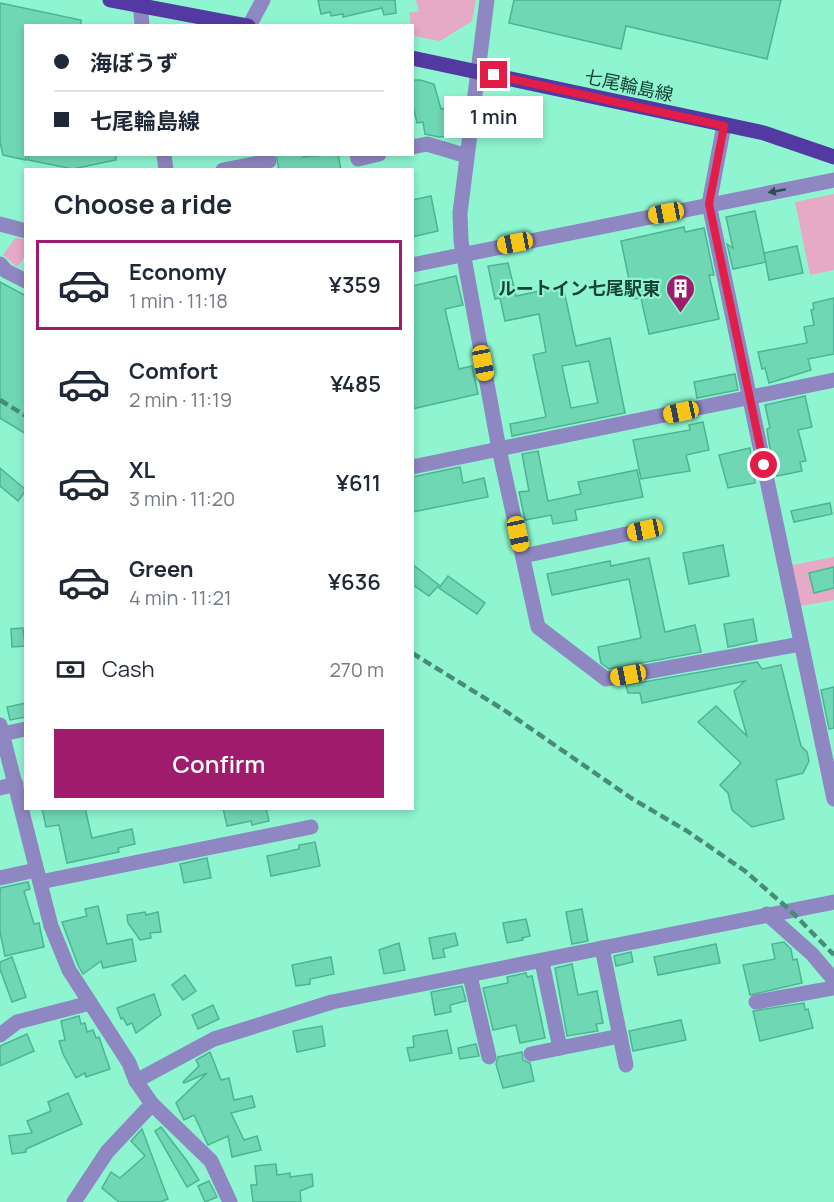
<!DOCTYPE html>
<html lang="en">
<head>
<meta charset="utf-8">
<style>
  body { margin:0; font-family:Manrope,"Noto Sans JP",sans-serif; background:#f6f6f7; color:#1f2937; height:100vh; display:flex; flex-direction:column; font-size:22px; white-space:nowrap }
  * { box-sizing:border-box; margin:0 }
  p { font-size:20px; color:#747a83 }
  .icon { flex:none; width:33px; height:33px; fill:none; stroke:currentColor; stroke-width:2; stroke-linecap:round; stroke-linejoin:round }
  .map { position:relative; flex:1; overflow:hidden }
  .sheet { position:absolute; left:24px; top:168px; width:390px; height:642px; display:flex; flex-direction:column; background:#fff; border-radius:0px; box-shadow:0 3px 9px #0003 }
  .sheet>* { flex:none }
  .banner { position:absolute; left:24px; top:24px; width:390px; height:132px; border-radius:0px; box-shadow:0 3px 9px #0003; display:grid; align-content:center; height:132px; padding:0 30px; background:#fff }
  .end { position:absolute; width:27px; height:27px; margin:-14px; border:8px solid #e11d48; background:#fff; box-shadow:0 0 0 3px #fff }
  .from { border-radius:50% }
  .bubble { position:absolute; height:42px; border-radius:0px; background:#fff; box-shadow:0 3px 9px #0003; font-size:20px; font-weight:600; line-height:42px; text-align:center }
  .car { position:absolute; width:18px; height:36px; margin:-18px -9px; border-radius:8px; box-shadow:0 0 4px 2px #0007; background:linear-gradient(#f5c518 24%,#345 0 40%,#f5c518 0 76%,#345 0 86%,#f5c518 0) }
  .banner b { display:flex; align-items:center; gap:21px; height:57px; font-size:22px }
  .banner b+b { border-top:2px solid #e0e1e3 }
  .banner i { width:15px; height:15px; background:#1f2937 }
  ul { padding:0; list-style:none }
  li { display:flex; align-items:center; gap:18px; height:90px; margin:0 12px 9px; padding:0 18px; border:3px solid transparent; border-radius:0px }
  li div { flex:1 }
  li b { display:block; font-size:22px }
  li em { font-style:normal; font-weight:600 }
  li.active { border-color:#9f1b6b }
  li>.icon { width:54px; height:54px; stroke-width:1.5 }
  h2 { padding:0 30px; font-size:27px; line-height:72px }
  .pay { display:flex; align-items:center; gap:15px; height:66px; padding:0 30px; font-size:22px }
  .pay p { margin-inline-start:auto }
  .action { display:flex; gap:12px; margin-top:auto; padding:12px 30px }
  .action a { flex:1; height:69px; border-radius:0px; background:#9f1b6b; color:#fff; font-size:24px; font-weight:600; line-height:69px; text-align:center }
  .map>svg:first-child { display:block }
  .green { fill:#e6aac6 }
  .building { fill:#70d7b4; stroke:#4cb493; stroke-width:1.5; fill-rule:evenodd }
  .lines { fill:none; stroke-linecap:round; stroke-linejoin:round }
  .minor { stroke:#8e87c1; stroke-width:15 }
  .major { stroke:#5339a2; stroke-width:15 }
  .rail { stroke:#488c76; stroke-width:4.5; stroke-dasharray:9 4.5; stroke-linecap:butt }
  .oneway { fill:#2e5051 }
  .route { stroke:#e11d48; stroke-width:8 }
  .labels { text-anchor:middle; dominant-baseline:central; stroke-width:4.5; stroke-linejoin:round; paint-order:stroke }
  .street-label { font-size:18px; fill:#164235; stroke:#8ff5d1 }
  .poi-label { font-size:18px; font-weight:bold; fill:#164235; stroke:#8ff5d1; text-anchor:end }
</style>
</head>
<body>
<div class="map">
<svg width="834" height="1202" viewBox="0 0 834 1202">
  <rect width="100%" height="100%" fill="#8ff5d1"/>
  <!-- green -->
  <g class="green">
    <path d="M416 0H476L472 21 440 41 413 36 409 13 419 11Z"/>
    <path d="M834 194V270L810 275 795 202Z"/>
    <path d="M15 238 26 239 25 257 17 267 3 255Z"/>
    <path d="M834 557V600L801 606 792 565Z"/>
  </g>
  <!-- building -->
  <g class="building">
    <path d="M318 0H395L396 13 384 15 382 8 343 17V14L331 16 330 12 321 14Z"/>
    <path d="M514 0H781L767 59 626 26 621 49 509 23Z"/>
    <path d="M0 3 81 20V26H26V160L3 155 0 142Z"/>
    <path d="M412 80H420L434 84 441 109 451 106 453 116 451 136 439 137 425 134 423 122 417 123 412 101Z"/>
    <path d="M29 154H116V160L73 169 28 160Z"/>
    <path d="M276 154H303V157L338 154 341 170H279Z"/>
    <path d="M431 196 438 231 412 237V200Z"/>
    <path d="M755 211 766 262 733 269 727 244 733 248 726 217Z"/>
    <path d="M684 227 685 232 704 228 714 275H709L719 319 649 334 641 298 633 299 621 241Z"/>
    <path d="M797 246 803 273 769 280 764 253Z"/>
    <path d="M508 263 516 296 563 286 576 346 610 338 625 413 512 436 510 424 546 417 533 355 546 352 539 314 505 321 500 298 495 299 488 266ZM589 361 598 403 571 408 562 366Z"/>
    <path d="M456 276 463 305 445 309 459 369 472 366 478 394 412 409V286Z"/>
    <path d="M0 282 26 296V434L0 418Z"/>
    <path d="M834 298V354L808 359 811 370 769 383 765 368 762 369 758 352 807 343 804 327 814 325 811 310 814 309 813 303Z"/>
    <path d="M735 374 738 390 697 398 694 382Z"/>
    <path d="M805 396 812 427 798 430 806 461 800 462 802 471 777 476 769 443 767 429 770 428 765 405Z"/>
    <path d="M703 422 709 450 686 455 690 471 641 479 633 440 690 430 689 425Z"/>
    <path d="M750 448 755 483 728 488 719 455Z"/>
    <path d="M538 451 548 501 581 494 578 482 637 470 643 497 575 510 577 520 553 524 551 515 525 520 519 492 529 491 522 454Z"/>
    <path d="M460 467 463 483 484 478 488 497 412 512V477Z"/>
    <path d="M0 468 26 490 18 501 0 486Z"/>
    <path d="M830 503 832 514 794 522 791 511Z"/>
    <path d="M723 545 729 576 689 584 683 553Z"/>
    <path d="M649 558 665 632 695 625 701 652 609 669 601 663 598 647 641 638 629 579 552 595 547 574 610 561 611 566Z"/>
    <path d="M412 564 439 585 429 596 412 584Z"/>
    <path d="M834 567V588L814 593 809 573Z"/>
    <path d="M448 576 485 603 477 614 439 588Z"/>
    <path d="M753 619 757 641 728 647 724 624Z"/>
    <path d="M23 628 25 646 12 647 11 629Z"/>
    <path d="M757 662 762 669 781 665 801 746 807 752 809 761 803 773 776 780 784 819 752 827 732 810 728 793 720 785 741 763 698 722 716 706 747 736 734 691 745 681 642 703 640 693H628L626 685Z"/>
    <path d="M834 687V728L829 729 821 690Z"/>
    <path d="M26 703V717L10 720 7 707Z"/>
    <path d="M42 808H85L92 838 132 829 135 844 118 848 119 852 67 863 59 825 46 827Z"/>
    <path d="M223 808H266L269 821 252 825 251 821 227 826Z"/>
    <path d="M315 842 320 866 271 876 267 856 299 849V845Z"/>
    <path d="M207 858 211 878 184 883 180 864Z"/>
    <path d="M28 882 30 889 24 891 34 924 39 923 44 947 5 956 0 932V888Z"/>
    <path d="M98 906 107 944 132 939 136 961 103 968 101 961 83 974 78 965 62 922 87 916 85 909Z"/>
    <path d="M582 909 588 941 572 944 566 912Z"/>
    <path d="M145 912 146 915 158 912 161 932 150 933 151 938 140 940 128 923 127 915Z"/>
    <path d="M526 919 530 936 522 938 523 940 507 943 503 923Z"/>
    <path d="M455 933 458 945 443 949 445 957 433 959 429 938Z"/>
    <path d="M784 942 791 949 793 960 797 959 802 983 750 995 743 965 775 959 772 944Z"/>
    <path d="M399 943 405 970 384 974 379 950Z"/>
    <path d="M716 944 720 963 658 975 654 957Z"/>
    <path d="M631 952 633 962 616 966 614 956Z"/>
    <path d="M12 957 26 997 12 1002 0 969V962Z"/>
    <path d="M331 957 334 974 310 979V984L296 986 292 965Z"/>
    <path d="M572 964 578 995 597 991 603 1023 596 1024 598 1031 567 1036 555 968Z"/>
    <path d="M526 973 527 977 532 976 545 1038 520 1043 516 1025 493 1030 483 988 508 983 507 977Z"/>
    <path d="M185 975 196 991 183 1000 172 985Z"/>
    <path d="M462 986 466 1001 450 1005 451 1012 435 1015 431 992Z"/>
    <path d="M154 994 161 1015 136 1033 132 1023 127 1025 123 1018 121 1019 117 1008Z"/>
    <path d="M804 1003 805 1010 808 1009 813 1028 760 1041 753 1011Z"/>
    <path d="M213 1005 219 1019 198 1029 192 1015Z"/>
    <path d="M79 1016 81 1024 85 1023 87 1032 93 1030 96 1038 99 1037 110 1069 86 1077 85 1073 76 1078 63 1054 59 1041 65 1040 61 1021Z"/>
    <path d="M681 1020 686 1040 633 1051 629 1031Z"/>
    <path d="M322 1026 325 1046 297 1052 293 1031Z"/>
    <path d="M447 1030 452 1053 410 1061 407 1048 414 1047 413 1036Z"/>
    <path d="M27 1034 34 1051 0 1066V1046Z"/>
    <path d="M476 1044 479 1056 460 1059 458 1048Z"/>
    <path d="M210 1052 221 1080 229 1078 234 1100 252 1096 255 1107 231 1113 244 1140 257 1136 261 1150 232 1157 228 1136 208 1145 194 1115 184 1120 176 1103 207 1073 184 1083 183 1082 199 1066 196 1060Z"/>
    <path d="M522 1052 523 1060 530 1063 534 1081 503 1088 496 1064 498 1057Z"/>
    <path d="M68 1093 82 1124 26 1149V1152L12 1154 9 1136 32 1133 27 1121 51 1111 48 1102Z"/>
    <path d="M161 1127 187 1161 199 1180 187 1187 155 1131Z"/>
    <path d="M142 1129 168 1199 160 1202H119L102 1188 111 1172 120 1178 145 1156 131 1141Z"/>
    <path d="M276 1164 277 1175 290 1173V1177L312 1174 313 1186 300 1191 301 1202H253L251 1185H257L255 1166Z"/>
    <path d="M209 1181 217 1197 205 1202 198 1186Z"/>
  </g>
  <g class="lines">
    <!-- minor -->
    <g class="minor">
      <path d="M140 0 142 26"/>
      <path d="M487 0 460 213 461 241 499 449 834 380"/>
      <path d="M249 26 263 0"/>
      <path d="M724 125 709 204 834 799"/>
      <path d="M412 147 427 144 467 156"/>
      <path d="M164 154 166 170"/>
      <path d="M357 154 358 159 379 154"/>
      <path d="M223 170 269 161"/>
      <path d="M0 224 26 231"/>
      <path d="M0 264 6 271 26 281"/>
      <path d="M412 265 834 180"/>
      <path d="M412 467 499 449 538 627 606 679 801 644"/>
      <path d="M523 556 645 530"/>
      <path d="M0 725 51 926 69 970 129 1063 136 1081 152 1104 211 1161 230 1202"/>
      <path d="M2 734 26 729"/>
      <path d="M0 788 16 784"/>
      <path d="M0 878 36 870"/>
      <path d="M40 882 311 827"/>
      <path d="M767 914 812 954 834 980"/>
      <path d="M470 976 489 1057"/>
      <path d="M756 1002 834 988"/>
      <path d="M0 1035 17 1022 90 1003"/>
      <path d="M620 1036 626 1065"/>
      <path d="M560 1048 620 1036 602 948"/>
      <path d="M531 1054 560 1048 542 962"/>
      <path d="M136 1081 214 1039 332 1002 834 902"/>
      <path d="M74 1202 107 1152 152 1104"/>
    </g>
    <!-- major -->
    <g class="major">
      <path d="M110 0 248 26"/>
      <path d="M412 58 764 133 834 157"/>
    </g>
    <!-- rail -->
    <g class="rail">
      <path d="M0 400 26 416"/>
      <path d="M412 653 504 710 631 798 687 831 745 871 791 911 834 955"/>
    </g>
  </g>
  <!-- one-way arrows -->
  <defs><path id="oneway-solid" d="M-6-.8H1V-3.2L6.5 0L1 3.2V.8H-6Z" transform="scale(1.5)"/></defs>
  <use class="oneway" href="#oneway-solid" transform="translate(777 191) rotate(169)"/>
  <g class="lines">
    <!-- route -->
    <path class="route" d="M494 75 724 126 709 204 764 465"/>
  </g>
  <!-- icons -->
  <defs>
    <symbol id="building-pin" viewBox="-11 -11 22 30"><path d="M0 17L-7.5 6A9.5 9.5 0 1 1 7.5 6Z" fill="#9f1b6b" stroke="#8ff5d1"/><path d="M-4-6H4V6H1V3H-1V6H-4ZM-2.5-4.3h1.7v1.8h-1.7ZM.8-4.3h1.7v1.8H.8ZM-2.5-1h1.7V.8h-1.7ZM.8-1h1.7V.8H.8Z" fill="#fff"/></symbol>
  </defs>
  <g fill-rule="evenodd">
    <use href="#building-pin" x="664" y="272" width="33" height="45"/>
  </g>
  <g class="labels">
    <!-- street labels -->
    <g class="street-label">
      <text transform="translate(629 85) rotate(12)">七尾輪島線</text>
    </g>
    <!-- poi labels -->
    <g class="poi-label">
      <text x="660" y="288">ルートイン七尾駅東</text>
    </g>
  </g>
</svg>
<i class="end from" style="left:764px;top:465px"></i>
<i class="end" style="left:494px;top:75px"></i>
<div class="bubble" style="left:444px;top:96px;width:99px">1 min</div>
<i class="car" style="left:666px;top:213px;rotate:259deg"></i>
<i class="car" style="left:515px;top:243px;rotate:259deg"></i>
<i class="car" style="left:483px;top:363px;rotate:169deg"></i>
<i class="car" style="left:681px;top:412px;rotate:258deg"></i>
<i class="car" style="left:645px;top:530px;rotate:258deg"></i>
<i class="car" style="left:518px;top:534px;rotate:168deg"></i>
<i class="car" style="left:628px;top:675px;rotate:259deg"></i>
<div class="banner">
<b><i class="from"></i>海ぼうず</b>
<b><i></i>七尾輪島線</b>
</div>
<section class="sheet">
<h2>Choose a ride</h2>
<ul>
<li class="active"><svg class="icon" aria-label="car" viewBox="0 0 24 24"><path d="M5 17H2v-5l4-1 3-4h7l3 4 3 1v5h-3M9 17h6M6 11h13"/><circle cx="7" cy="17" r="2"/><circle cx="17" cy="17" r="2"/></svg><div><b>Economy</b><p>1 min · 11:18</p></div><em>¥359</em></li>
<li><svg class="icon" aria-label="car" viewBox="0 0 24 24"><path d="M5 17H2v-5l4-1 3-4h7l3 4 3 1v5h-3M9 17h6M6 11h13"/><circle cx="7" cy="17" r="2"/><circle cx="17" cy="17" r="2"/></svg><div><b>Comfort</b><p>2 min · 11:19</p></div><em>¥485</em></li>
<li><svg class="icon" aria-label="car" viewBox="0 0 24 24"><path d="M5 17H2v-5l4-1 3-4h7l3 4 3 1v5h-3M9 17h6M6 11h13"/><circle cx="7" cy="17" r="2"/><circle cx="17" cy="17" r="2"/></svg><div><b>XL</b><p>3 min · 11:20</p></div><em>¥611</em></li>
<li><svg class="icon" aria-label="car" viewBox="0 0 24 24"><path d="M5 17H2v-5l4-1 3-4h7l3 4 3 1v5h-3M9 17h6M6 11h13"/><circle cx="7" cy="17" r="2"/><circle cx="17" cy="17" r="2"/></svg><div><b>Green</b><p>4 min · 11:21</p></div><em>¥636</em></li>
</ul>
<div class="pay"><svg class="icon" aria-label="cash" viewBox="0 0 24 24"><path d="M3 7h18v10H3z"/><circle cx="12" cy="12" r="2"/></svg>Cash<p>270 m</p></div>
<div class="action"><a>Confirm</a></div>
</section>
</div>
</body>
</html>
